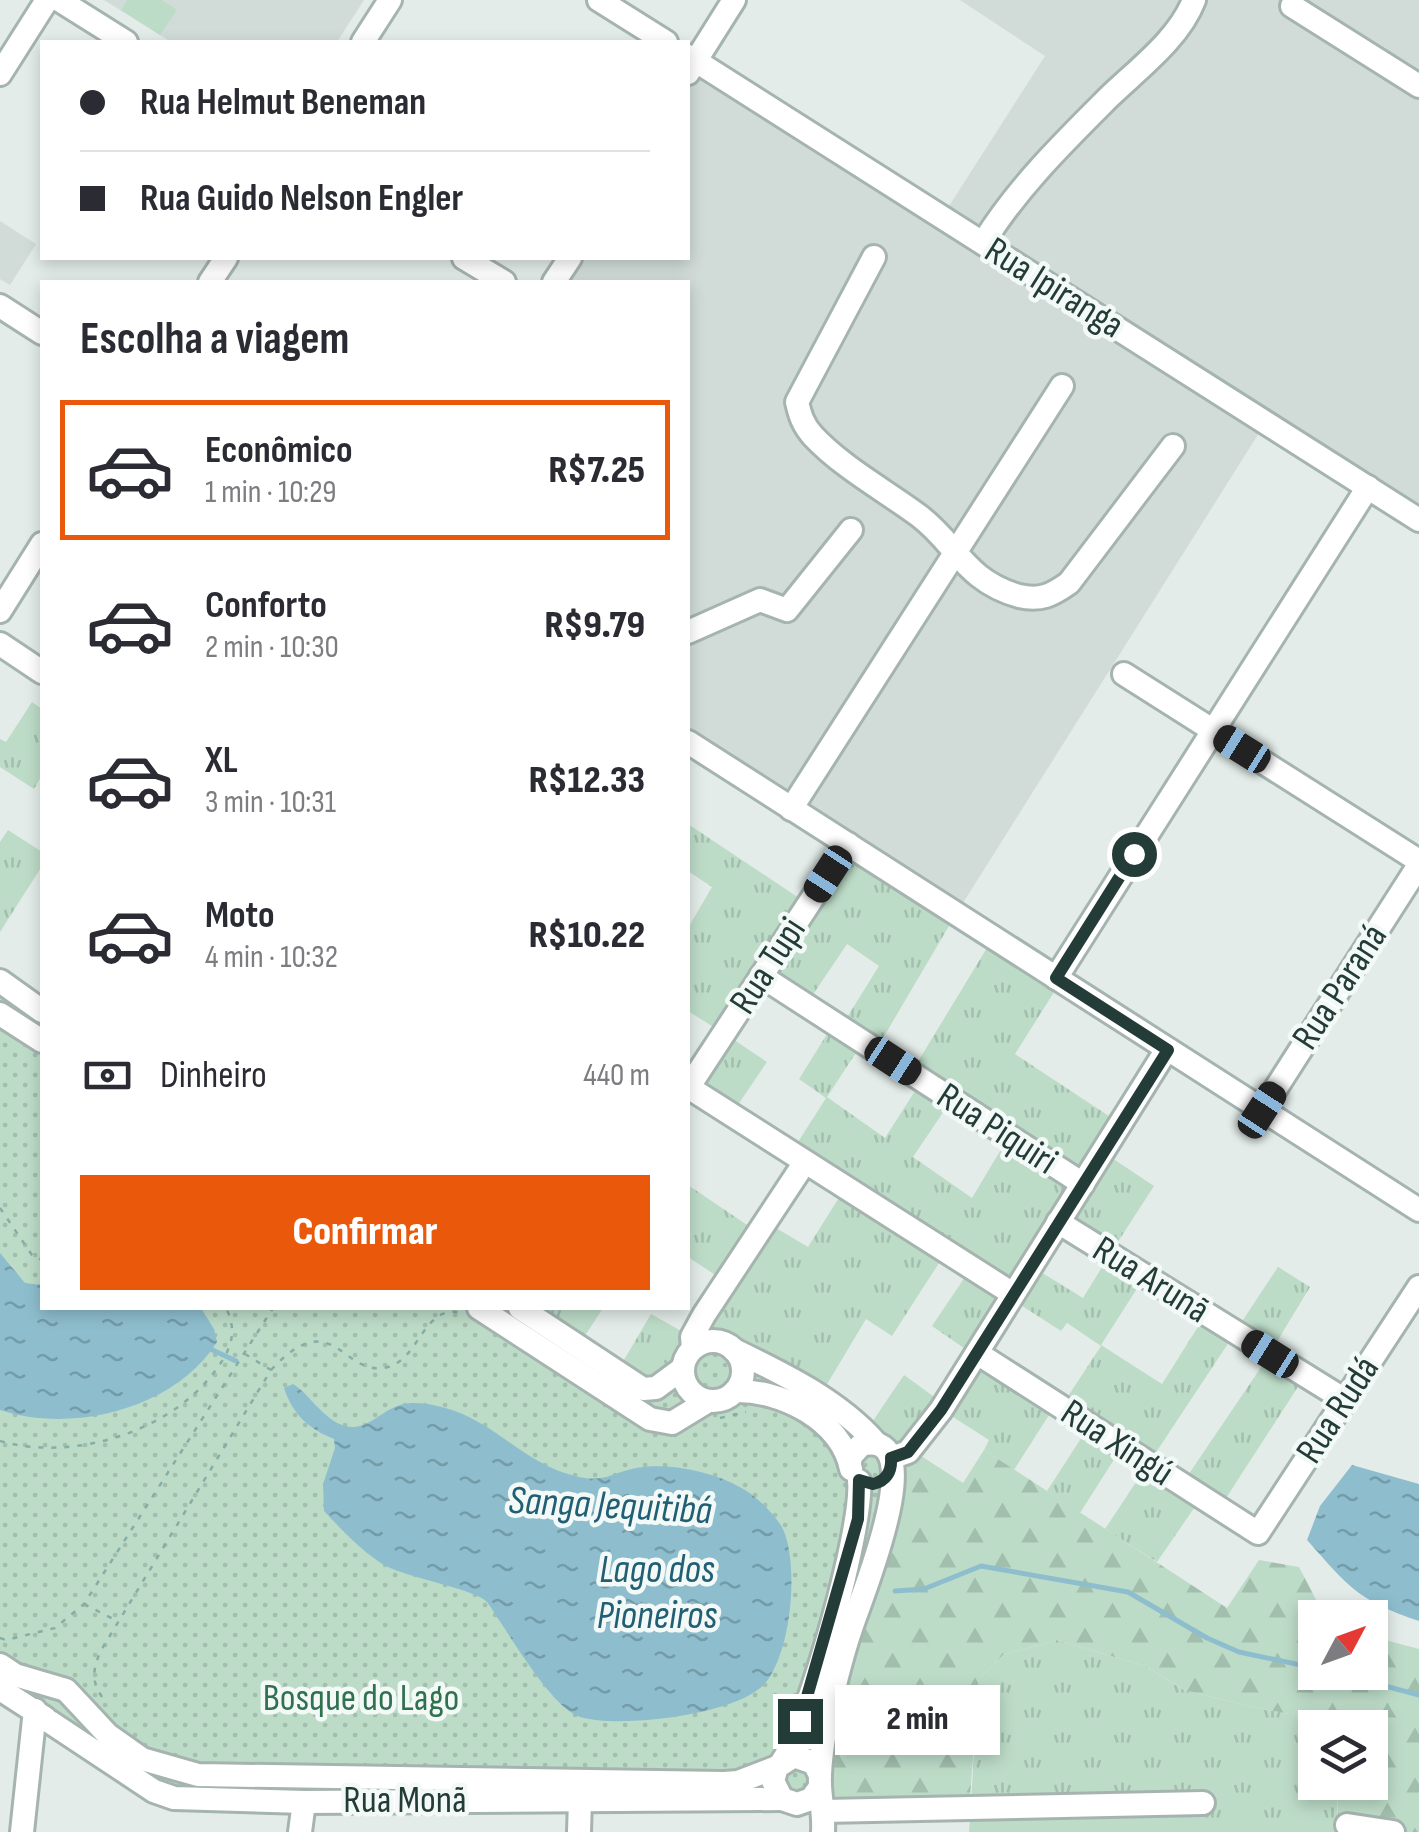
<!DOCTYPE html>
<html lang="pt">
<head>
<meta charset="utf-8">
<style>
  body { margin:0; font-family:"Sofia Sans Condensed",sans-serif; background:#f2f2f3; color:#2b2b33; height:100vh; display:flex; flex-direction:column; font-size:38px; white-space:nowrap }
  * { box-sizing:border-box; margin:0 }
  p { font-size:32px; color:#7c7c81 }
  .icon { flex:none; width:55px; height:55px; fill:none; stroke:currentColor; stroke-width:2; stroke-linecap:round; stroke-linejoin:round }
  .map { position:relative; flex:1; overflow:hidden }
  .side { position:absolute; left:40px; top:280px; width:650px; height:1030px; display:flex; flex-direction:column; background:#fff; border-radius:0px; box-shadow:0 5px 15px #0003 }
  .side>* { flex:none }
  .top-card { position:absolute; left:40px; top:40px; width:650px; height:220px; border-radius:0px; box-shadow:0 5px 15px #0003; display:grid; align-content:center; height:220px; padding:0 40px; background:#fff }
  .needle { width:65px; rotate:49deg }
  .controls { position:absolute; left:1298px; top:1600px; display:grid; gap:20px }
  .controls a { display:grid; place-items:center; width:90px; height:90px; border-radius:0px; background:#fff; box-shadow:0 5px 15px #0003; font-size:50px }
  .end { position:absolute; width:45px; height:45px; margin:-22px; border:12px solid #243c38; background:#fff; box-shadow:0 0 0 5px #fff }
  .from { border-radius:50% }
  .bubble { position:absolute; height:70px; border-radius:0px; background:#fff; box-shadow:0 5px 15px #0003; font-size:32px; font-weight:800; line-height:70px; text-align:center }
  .car { position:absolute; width:30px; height:60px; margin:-30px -15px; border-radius:12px; box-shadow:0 0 8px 2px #0007; background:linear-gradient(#222 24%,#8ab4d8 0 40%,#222 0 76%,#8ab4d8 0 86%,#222 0) }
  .top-card b { display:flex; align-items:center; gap:35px; height:95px; font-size:38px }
  .top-card b+b { border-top:2px solid #e1e1e2 }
  .top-card i { width:25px; height:25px; background:#2b2b33 }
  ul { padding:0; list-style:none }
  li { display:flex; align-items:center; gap:30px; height:140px; margin:0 20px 15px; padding:0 20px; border:5px solid transparent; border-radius:0px }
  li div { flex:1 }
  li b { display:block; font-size:38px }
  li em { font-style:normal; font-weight:800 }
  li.selected { border-color:#ea580c }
  li>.icon { width:90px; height:90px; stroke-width:1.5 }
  h2 { padding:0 40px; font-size:45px; line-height:120px }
  .pay { display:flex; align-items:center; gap:25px; height:110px; padding:0 40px; font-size:38px }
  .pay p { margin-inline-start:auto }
  .primary-button { display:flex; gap:20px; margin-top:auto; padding:20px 40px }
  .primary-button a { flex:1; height:115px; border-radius:0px; background:#ea580c; color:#fff; font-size:40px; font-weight:800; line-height:115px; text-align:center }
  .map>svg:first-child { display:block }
  .built { fill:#d1dcd8 }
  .grass { fill:url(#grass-tufts); fill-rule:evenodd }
  .forest { fill:url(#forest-firs) }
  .park { fill:url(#park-dots) }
  .pitch { fill:#bddcc8 }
  .water { fill:url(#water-ripples) }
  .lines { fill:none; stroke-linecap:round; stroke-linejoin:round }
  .stream { stroke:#8ebece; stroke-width:5 }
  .minor-casing { stroke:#a6b4b0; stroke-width:28 }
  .path { stroke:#85aea5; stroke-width:2.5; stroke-dasharray:5 8; stroke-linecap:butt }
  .minor { stroke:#fff; stroke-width:22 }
  .route { stroke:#243c38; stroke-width:12 }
  .labels { text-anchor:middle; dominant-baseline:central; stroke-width:9; stroke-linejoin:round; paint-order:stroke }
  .street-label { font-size:38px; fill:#243c38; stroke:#f3f9f6 }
  .park-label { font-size:38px; fill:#30714f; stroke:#f3f9f6 }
  .water-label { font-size:40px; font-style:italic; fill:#215f75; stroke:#f3f9f6 }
</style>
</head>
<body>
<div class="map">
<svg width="1419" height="1832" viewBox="0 0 1419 1832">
  <defs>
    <pattern id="grass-tufts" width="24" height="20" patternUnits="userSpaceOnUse" patternTransform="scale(2.5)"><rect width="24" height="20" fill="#bddcc8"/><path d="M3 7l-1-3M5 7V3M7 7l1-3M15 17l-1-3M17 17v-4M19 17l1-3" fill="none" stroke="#a2bead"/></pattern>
    <pattern id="forest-firs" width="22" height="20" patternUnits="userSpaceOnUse" patternTransform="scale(2.5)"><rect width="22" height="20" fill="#bddcc8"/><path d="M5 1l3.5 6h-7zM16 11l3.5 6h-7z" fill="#a2bead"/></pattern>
    <pattern id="park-dots" width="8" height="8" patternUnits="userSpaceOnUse" patternTransform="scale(2.5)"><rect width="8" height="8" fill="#bddcc8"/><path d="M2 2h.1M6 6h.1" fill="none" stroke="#a2bead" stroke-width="1.8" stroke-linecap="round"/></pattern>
    <pattern id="water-ripples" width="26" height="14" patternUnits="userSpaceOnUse" patternTransform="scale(2.5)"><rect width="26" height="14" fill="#8ebece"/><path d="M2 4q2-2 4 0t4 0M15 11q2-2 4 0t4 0" fill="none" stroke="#749ca8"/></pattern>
  </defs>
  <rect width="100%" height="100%" fill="#e3ece9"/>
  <!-- built -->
  <g class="built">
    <path d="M104 0H364L337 42H171Z"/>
    <path d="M960 0H1419V520L1266 422 956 914 688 742V282H554L570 258H688V73L695 61 942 217 1045 56Z"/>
    <path d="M0 221 36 244 10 285 0 279Z"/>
  </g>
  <!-- grass -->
  <g class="grass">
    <path d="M32 702 42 709V775L34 789 0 767V739L6 742Z"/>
    <path d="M688 824 808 904 848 844 956 914 876 1050 863 1042 827 1097 885 1138 922 1080 911 1073 993 938 1061 981 1015 1054 1121 1124 1103 1152 1154 1186 1110 1254 1145 1276 1101 1345 1162 1384 1206 1314 1235 1332 1278 1267 1310 1287 1270 1353 1305 1376 1219 1509 1201 1498 1157 1562 1105 1529 1148 1464 1122 1447 1080 1513 1047 1491 1089 1426 1061 1407 1101 1346 1067 1323 1061 1331 1010 1298 977 1352 1056 1404 1014 1470 984 1450 989 1440 942 1410 909 1461 866 1431 904 1375 944 1404 974 1355 932 1326 971 1268 946 1252 892 1336 866 1319 820 1396 720 1342 706 1330 726 1282 688 1257V1185L759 1233 766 1222 808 1247 845 1188 791 1153 826 1098 799 1079 834 1023 841 1027 879 966 847 944 806 1005 762 976 724 1033 767 1062 731 1115 689 1088 723 1033 688 1011V928L712 887 688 871ZM952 1099 1009 1136 972 1198 913 1157ZM1058 1223 1110 1254 1083 1298 1031 1266ZM1235 1333 1270 1354 1182 1484 1149 1463Z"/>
    <path d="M8 830 42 852V866L0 932V842Z"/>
    <path d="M520 1308H603L579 1345Z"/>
    <path d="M651 1314 692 1337 693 1348 656 1388 618 1370Z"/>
    <path d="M1057 1640 1145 1666 1184 1690 1253 1707 1338 1723V1727L1315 1728V1782L1338 1783 1337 1832H969L979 1679 1003 1655Z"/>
  </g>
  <!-- forest -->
  <path class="forest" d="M984 1450 1227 1608 1259 1560 1299 1567 1325 1617 1315 1618V1672H1370V1636L1419 1649V1832H1393L1338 1823V1783L1370 1782V1728L1338 1727 1337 1723 1253 1707 1184 1690 1145 1666 1057 1640 1003 1655 979 1679 969 1810 824 1811 850 1632 909 1461 915 1452 963 1483Z"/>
  <!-- park -->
  <path class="park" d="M0 987 42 1012V1308H520L643 1389 703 1343 720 1342 909 1461 850 1632 817 1794 174 1798 0 1689Z"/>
  <!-- pitch -->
  <path class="pitch" d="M127 0H162L177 10 160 35 121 10Z"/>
  <!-- water -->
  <g class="water">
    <path d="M0 1253 25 1283 42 1285V1308H201L214 1329 217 1342C175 1409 72 1434 0 1410Z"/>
    <path d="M293 1384C311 1395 322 1419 345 1426 366 1432 382 1410 400 1405 415 1400 437 1405 452 1410 502 1427 529 1469 585 1478 605 1481 616 1472 636 1468 672 1462 721 1473 751 1494 762 1502 781 1521 785 1534 798 1572 791 1648 767 1681 743 1715 619 1729 580 1717 554 1709 515 1644 499 1620 495 1615 491 1606 486 1601 470 1588 409 1578 386 1566 363 1553 342 1530 324 1511L323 1484 335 1448 334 1439C309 1429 293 1415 284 1388Z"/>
    <path d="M1352 1465 1419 1484V1621C1357 1600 1349 1587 1307 1540L1320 1506Z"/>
  </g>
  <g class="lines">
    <!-- stream -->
    <g class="stream">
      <path d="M206 1347 236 1361"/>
      <path d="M895 1591 924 1589 981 1566 1128 1592 1207 1638 1239 1652 1315 1668"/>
      <path d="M1333 1672 1419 1695"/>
    </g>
    <defs>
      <g id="minor">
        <path d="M59 0 126 42"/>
        <path d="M599 0 666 42"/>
        <path d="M1292 6 1419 86"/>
        <path d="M363 42 390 0"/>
        <path d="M688 56 1419 520"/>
        <path d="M688 73 734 0"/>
        <path d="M0 74 47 0"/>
        <path d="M983 243C1017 188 1063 143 1108 98 1138 69 1179 39 1194 0"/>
        <path d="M874 257 797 402C800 415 803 425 813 436 842 467 884 490 918 515 956 543 965 581 1019 596 1041 601 1052 595 1069 583L1173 446"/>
        <path d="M464 258 504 282"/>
        <path d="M210 282 226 258"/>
        <path d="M554 282 570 258"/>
        <path d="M0 306 42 333"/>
        <path d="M0 611 42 544"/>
        <path d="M688 632 760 600 787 610 851 530"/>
        <path d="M0 644 42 672"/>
        <path d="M1124 674 1419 861"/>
        <path d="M688 742 1419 1210"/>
        <path d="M791 809 1062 386"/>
        <path d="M761 976 1083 1184"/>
        <path d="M1056 978 1368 487"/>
        <path d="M0 981 42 1011"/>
        <path d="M0 1014 42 1041"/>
        <path d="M688 1087 1013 1294"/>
        <path d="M688 1088 848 844"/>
        <path d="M1262 1110 1419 865"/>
        <path d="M1058 1222 1345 1400"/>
        <path d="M479 1308 650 1419 672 1423 708 1401"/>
        <path d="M520 1308 643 1389 656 1388 683 1368"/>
        <circle cx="713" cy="1371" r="30"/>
        <path d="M693 1348 692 1337 704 1315 805 1162"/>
        <path d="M734 1350C784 1374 839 1401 876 1443"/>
        <path d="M977 1353 1258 1533 1419 1287"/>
        <path d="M735 1391C782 1390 841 1420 851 1469"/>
        <path d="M891 1458 908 1452 941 1410 1167 1049"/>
        <path d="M0 1665 15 1675 66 1690 108 1735 142 1759 198 1775 724 1783 738 1782 777 1767"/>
        <path d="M0 1689 45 1718"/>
        <path d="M50 1722 154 1791 174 1798 304 1802 782 1799"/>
        <path d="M782 1762C808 1724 864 1525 859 1481"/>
        <path d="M820 1787 811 1799 797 1804 782 1799 773 1781 777 1767 794 1756 814 1763 820 1775"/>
        <path d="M824 1811 1203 1803"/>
        <path d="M1347 1825 1393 1832"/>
        <path d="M22 1832 35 1710"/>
        <path d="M300 1832 304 1802"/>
        <path d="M579 1832 580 1800"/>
        <path d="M823 1832C824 1816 821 1802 820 1786 819 1762 824 1735 829 1710 835 1684 842 1655 851 1629 858 1605 935 1425 861 1445L851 1456 850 1463"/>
      </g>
    </defs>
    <!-- minor casing -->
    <use href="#minor" class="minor-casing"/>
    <!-- path -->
    <g class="path">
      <path d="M0 1208 32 1255 42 1260"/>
      <path d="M271 1370C334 1302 342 1379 388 1367 419 1359 423 1307 458 1312"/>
      <path d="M720 1418 746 1412"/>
      <path d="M0 1441C73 1462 170 1432 215 1371 231 1350 238 1332 226 1308"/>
      <path d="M84 1604 117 1621"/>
      <path d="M0 1638 6 1640 55 1628 84 1604 273 1308"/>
      <path d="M102 1697C91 1680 93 1671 100 1652L271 1370 245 1354"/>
    </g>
    <!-- minor -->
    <use href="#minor" class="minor"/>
  </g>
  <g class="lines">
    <!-- route -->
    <path class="route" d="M800 1721 858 1519 859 1480 873 1484C886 1481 892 1472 891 1458L908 1452 941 1410 1168 1050 1056 978 1134 854"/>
  </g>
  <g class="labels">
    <!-- street labels -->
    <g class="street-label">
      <text transform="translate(1054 288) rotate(32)">Rua Ipiranga</text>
      <text transform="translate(768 966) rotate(-57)">Rua Tupi</text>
      <text transform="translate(1340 987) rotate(-57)">Rua Paraná</text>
      <text transform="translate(997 1129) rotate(33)">Rua Piquiri</text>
      <text transform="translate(1151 1280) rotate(32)">Rua Arunã</text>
      <text transform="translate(1338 1410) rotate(-57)">Rua Rudá</text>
      <text transform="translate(1117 1443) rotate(33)">Rua Xingú</text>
      <text x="405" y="1800">Rua Monã</text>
    </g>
    <!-- park labels -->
    <g class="park-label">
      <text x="361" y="1698">Bosque do Lago</text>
    </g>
    <!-- water labels -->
    <g class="water-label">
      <text transform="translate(610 1506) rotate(3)">Sanga Jequitibá</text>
      <text x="657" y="1570">Lago dos<tspan x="657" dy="46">Pioneiros</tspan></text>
    </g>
  </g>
</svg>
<div class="controls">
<a><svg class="needle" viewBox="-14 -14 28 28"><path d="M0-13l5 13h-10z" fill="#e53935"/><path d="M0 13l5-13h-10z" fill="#7c7c81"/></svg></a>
<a><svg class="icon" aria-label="layers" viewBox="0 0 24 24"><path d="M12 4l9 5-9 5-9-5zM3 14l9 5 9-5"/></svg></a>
</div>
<i class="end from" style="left:1134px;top:854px"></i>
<i class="end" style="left:800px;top:1721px"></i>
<div class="bubble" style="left:835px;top:1685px;width:165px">2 min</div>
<i class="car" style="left:1242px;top:749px;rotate:302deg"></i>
<i class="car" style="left:828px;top:874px;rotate:213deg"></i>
<i class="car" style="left:893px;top:1061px;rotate:123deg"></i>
<i class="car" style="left:1262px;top:1110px;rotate:33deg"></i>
<i class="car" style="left:1270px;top:1354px;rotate:302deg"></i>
<div class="top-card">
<b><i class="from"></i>Rua Helmut Beneman</b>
<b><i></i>Rua Guido Nelson Engler</b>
</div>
<section class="side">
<h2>Escolha a viagem</h2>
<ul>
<li class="selected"><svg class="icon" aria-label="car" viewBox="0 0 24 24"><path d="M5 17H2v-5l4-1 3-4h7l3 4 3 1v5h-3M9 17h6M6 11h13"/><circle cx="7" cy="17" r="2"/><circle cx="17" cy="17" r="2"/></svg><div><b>Econômico</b><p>1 min · 10:29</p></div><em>R$7.25</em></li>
<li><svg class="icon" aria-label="car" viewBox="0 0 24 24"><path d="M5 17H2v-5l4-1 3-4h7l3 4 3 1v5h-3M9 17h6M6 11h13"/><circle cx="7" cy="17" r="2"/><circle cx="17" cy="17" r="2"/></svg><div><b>Conforto</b><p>2 min · 10:30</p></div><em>R$9.79</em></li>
<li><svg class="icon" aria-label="car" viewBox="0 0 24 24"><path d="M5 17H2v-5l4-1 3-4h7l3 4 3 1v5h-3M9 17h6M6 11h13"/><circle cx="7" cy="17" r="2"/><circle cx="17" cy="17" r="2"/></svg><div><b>XL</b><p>3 min · 10:31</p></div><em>R$12.33</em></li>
<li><svg class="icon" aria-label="car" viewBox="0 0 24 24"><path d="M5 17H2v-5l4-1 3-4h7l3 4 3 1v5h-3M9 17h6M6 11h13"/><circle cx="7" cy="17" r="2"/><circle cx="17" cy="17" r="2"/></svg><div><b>Moto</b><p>4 min · 10:32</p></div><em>R$10.22</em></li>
</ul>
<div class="pay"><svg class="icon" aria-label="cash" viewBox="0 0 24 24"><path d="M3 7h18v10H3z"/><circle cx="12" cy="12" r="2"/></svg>Dinheiro<p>440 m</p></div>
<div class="primary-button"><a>Confirmar</a></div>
</section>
</div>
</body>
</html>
